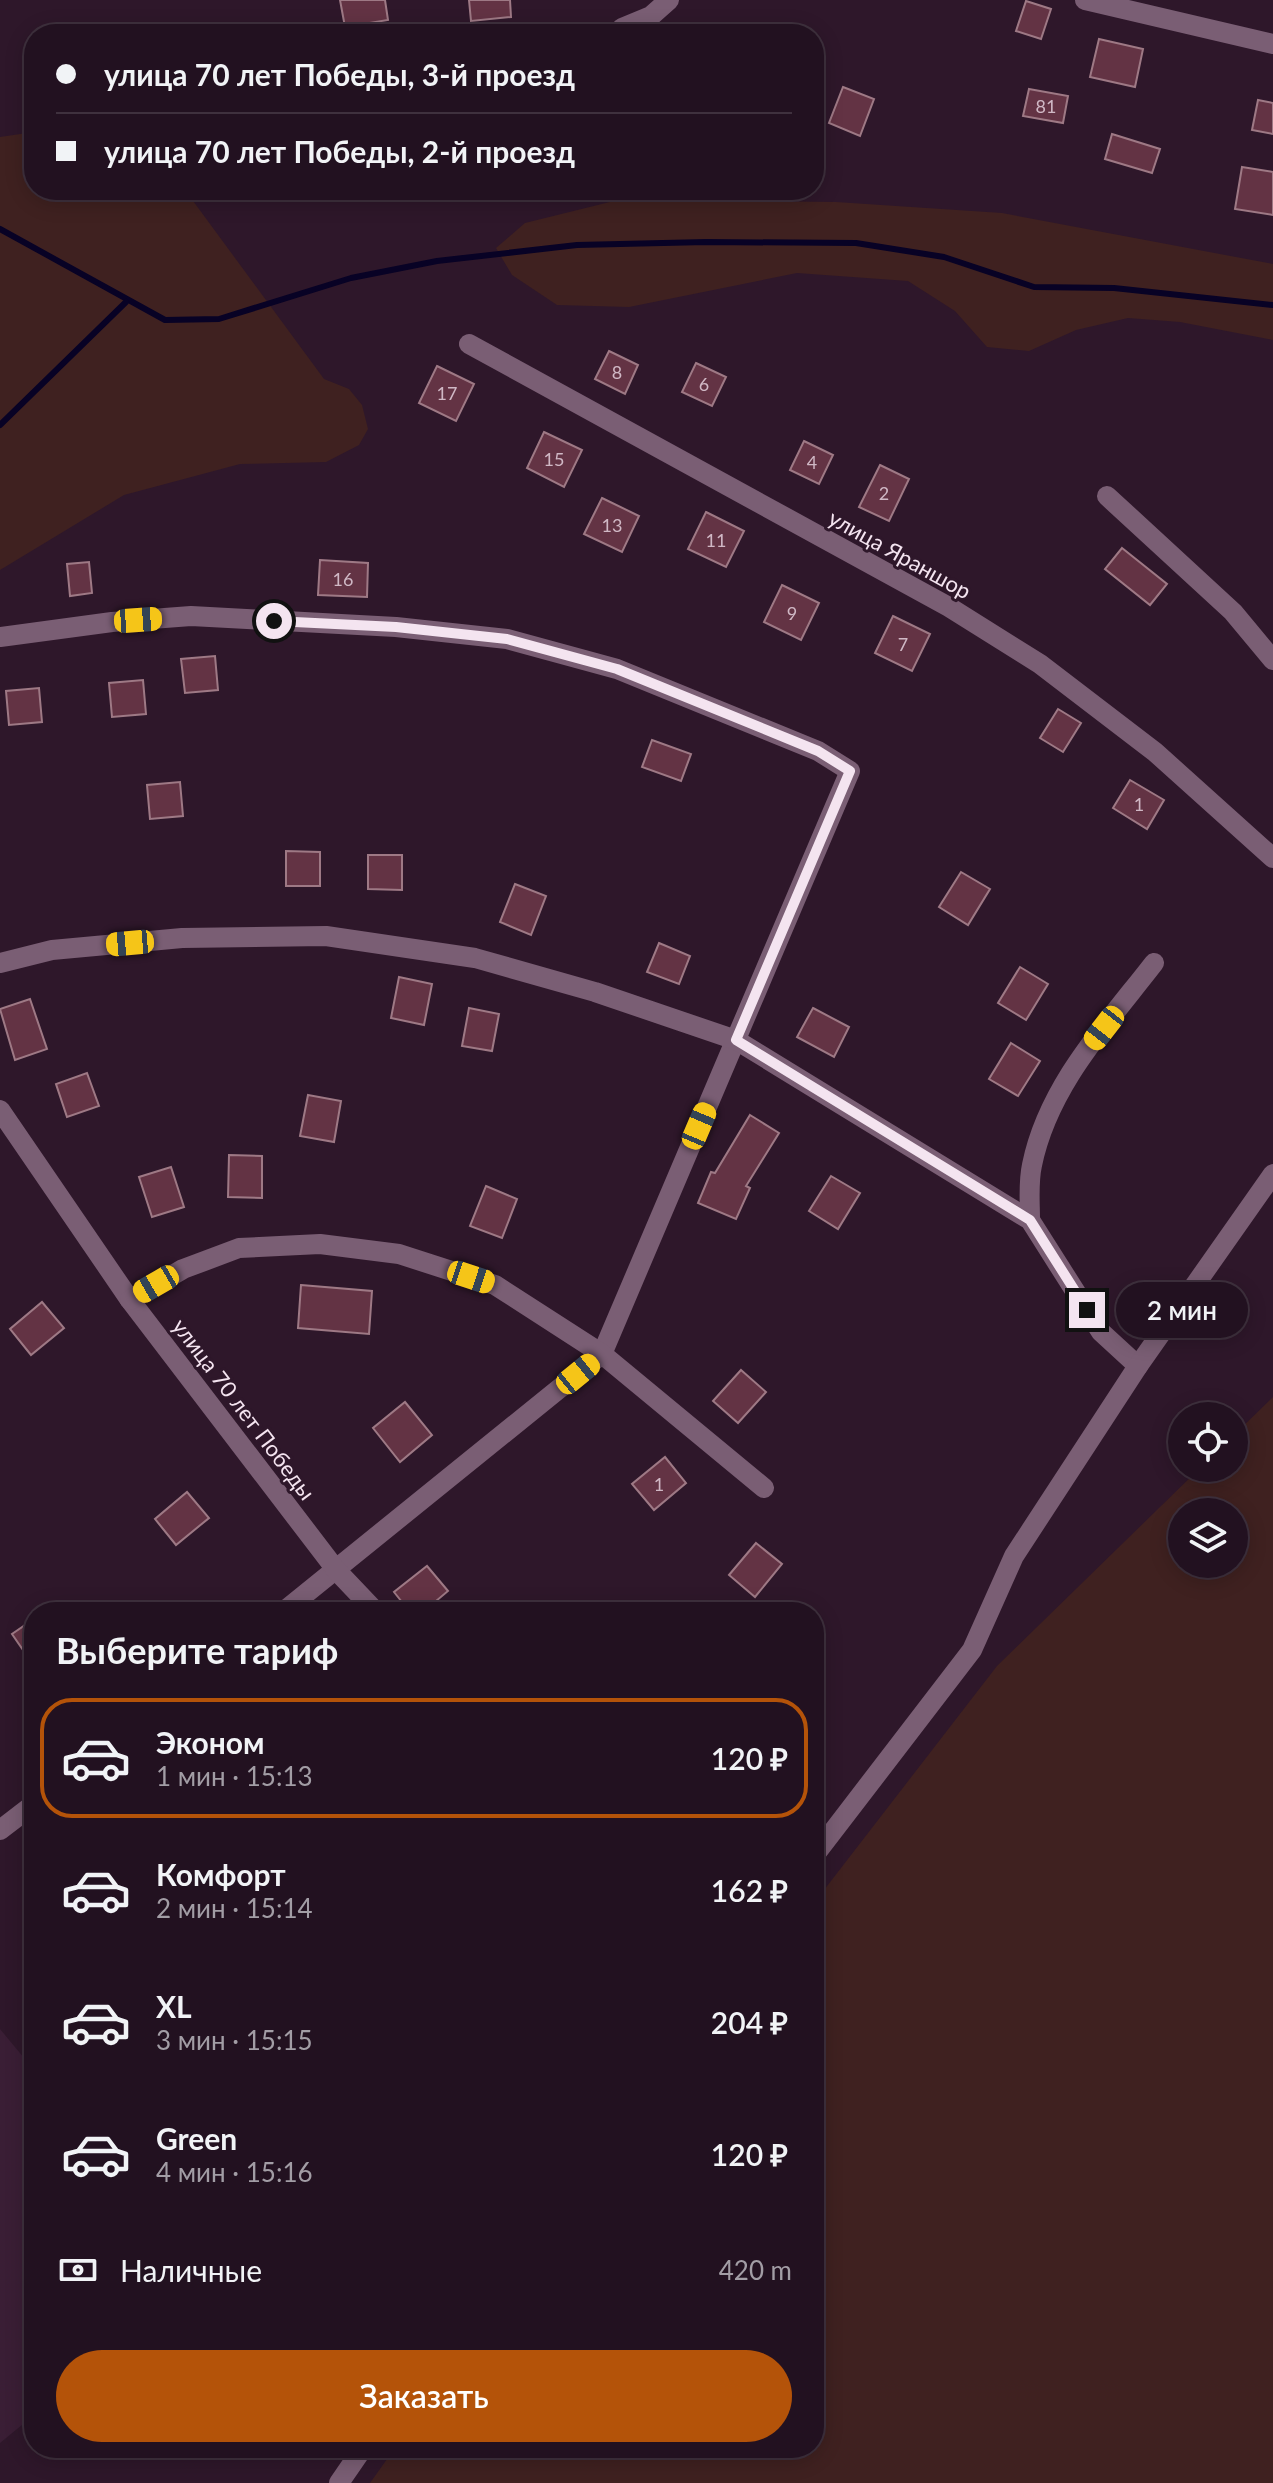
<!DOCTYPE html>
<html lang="ru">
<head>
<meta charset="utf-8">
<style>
  body { margin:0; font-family:Lato,sans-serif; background:#2e1f2d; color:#f1f3f6; height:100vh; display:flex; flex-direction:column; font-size:30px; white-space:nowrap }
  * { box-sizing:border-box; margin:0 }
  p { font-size:26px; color:#a29da5 }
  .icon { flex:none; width:44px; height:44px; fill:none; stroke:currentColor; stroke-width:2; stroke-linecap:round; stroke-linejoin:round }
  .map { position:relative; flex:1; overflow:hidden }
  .sheet { position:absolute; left:24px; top:1602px; width:800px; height:856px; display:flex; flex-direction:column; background:#221120; border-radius:32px; box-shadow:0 4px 20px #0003,0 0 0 2px #3f313e }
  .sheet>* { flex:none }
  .top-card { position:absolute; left:24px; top:24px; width:800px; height:176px; border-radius:32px; box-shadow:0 4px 20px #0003,0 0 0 2px #3f313e; display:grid; align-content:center; height:176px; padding:0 32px; background:#221120 }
  .tools { position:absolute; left:1168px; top:1402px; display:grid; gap:16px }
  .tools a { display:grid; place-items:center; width:80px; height:80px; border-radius:50%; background:#221120; box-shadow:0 4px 20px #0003,0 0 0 2px #3f313e; font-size:40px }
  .end { position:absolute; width:36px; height:36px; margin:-18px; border:10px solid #f4e4f0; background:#111; box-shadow:0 0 0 4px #111 }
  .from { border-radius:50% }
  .bubble { position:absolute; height:56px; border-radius:28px; background:#221120; box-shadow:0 4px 20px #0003,0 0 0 2px #3f313e; font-size:26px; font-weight:600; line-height:56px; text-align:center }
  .car { position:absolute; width:24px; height:48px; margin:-24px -12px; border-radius:10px; box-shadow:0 0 6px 2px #0007; background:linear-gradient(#f5c518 24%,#345 0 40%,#f5c518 0 76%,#345 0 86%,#f5c518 0) }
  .top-card b { display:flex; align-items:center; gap:28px; height:76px; font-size:30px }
  .top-card b+b { border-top:2px solid #3f313e }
  .top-card i { width:20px; height:20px; background:#f1f3f6 }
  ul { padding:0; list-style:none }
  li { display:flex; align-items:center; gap:24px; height:120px; margin:0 16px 12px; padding:0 16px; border:4px solid transparent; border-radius:32px }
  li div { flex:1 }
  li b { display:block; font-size:30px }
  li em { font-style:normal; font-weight:600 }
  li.on { border-color:#b45309 }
  li>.icon { width:72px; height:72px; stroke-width:1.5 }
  h2 { padding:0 32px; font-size:36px; line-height:96px }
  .pay { display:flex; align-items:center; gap:20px; height:88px; padding:0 32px; font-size:30px }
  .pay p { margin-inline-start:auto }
  .button { display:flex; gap:16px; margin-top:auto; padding:16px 32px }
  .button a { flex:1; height:92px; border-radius:48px; background:#b45309; color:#fff; font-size:32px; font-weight:600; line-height:92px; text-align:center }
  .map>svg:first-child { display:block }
  .built { fill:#3a1e35 }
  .green { fill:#3f2120; fill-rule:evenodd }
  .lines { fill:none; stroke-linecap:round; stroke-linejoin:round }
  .stream { stroke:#080225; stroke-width:6 }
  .building { fill:#633344; stroke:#9e7985; stroke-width:2 }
  .minor { stroke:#7a5e74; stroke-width:20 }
  .route { stroke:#f4e4f0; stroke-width:10 }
  .labels { text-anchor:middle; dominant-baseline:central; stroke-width:6; stroke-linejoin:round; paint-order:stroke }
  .number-label { font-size:18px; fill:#d0b8c5 }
  .street-label { font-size:22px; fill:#f4e4f0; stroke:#2e172a }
</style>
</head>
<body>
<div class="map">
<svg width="1273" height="2483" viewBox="0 0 1273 2483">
  <rect width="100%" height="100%" fill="#2e172a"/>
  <!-- built -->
  <path class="built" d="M0 2029 34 2070V2415L0 2443Z"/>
  <!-- green -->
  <g class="green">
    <path d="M34 132V190H185L324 379 349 389 362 405 368 429 359 445 326 462 240 464 124 495 0 570V137Z"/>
    <path d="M618 200 836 202 1002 213 1273 264V340L1180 322 1128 318 1076 330 1029 351 987 347 955 311 908 281 797 273 629 307 557 305 512 275 496 248 525 223Z"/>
    <path d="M1273 1397V2483H370L395 2448H814V1903L997 1666 1200 1468H1234V1435ZM1182 1512H1234V1564H1182Z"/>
  </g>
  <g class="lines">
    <!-- stream -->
    <g class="stream">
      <path d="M0 229 165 320 219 319 351 278 437 261 577 245 706 242 856 243 944 257 1034 287 1114 288 1273 305"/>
      <path d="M0 425 126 302"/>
    </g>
  </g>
  <!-- building -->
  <g class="building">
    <path d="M340 0H385L388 20 345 27Z"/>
    <path d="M469 0H510L511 17 471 21Z"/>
    <path d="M1026 1 1051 9 1041 39 1016 31Z"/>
    <path d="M1099 39 1143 49 1135 87 1090 77Z"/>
    <path d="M843 87 874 99 860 136 829 123Z"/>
    <path d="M1029 89 1068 96 1063 123 1023 116Z"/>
    <path d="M1258 100 1273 103V134L1252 130Z"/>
    <path d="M1112 134 1160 149 1152 173 1105 159Z"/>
    <path d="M1242 167 1273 172V215L1235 209Z"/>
    <path d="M609 351 638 365 625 394 595 379Z"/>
    <path d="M696 363 726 377 712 406 682 392Z"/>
    <path d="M437 366 474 384 456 421 419 403Z"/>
    <path d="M544 432 582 450 564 487 527 468Z"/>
    <path d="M804 441 833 455 819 484 790 470Z"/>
    <path d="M880 465 909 479 889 521 859 507Z"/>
    <path d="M602 498 639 516 622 552 584 534Z"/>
    <path d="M706 512 744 531 726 567 688 549Z"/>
    <path d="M1122 548 1167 584 1150 605 1105 569Z"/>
    <path d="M320 560 368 563 367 597 318 595Z"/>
    <path d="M89 562 92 593 70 596 67 564Z"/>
    <path d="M782 585 819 603 801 640 764 622Z"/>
    <path d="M893 616 930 634 912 671 875 653Z"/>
    <path d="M215 656 218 690 185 693 181 659Z"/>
    <path d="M143 680 146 714 112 717 109 683Z"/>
    <path d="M39 688 42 722 9 725 6 691Z"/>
    <path d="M1058 709 1081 723 1063 752 1040 738Z"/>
    <path d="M652 740 691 754 681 781 642 767Z"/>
    <path d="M1130 780 1164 800 1147 829 1113 808Z"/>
    <path d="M180 782 183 816 150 819 147 785Z"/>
    <path d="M286 851 320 852V886H286Z"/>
    <path d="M368 855H402V890L368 889Z"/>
    <path d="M961 872 990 889 968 925 939 907Z"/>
    <path d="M515 884 546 896 531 935 500 922Z"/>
    <path d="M659 943 690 956 679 984 647 972Z"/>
    <path d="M1020 967 1048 984 1026 1020 998 1003Z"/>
    <path d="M399 977 432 984 424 1025 391 1018Z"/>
    <path d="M30 999 47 1049 15 1060 0 1009Z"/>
    <path d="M469 1008 499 1014 492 1051 462 1046Z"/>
    <path d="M813 1008 849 1027 834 1057 797 1037Z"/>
    <path d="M1011 1043 1040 1061 1018 1096 989 1079Z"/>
    <path d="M87 1073 99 1106 67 1117 56 1084Z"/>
    <path d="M308 1095 341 1101 334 1142 300 1136Z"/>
    <path d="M750 1115 779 1133 746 1186 750 1188 736 1219 698 1203 711 1172 715 1173Z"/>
    <path d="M229 1155 262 1156V1198L228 1197Z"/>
    <path d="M171 1167 184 1207 152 1217 139 1177Z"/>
    <path d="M831 1176 860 1193 838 1229 809 1211Z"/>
    <path d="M486 1186 517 1199 502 1238 470 1226Z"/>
    <path d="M301 1285 372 1291 369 1334 298 1328Z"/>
    <path d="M42 1302 64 1328 31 1355 10 1329Z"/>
    <path d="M741 1370 766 1392 738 1423 713 1401Z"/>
    <path d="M405 1402 432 1435 400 1462 373 1428Z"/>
    <path d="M665 1457 686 1483 654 1510 632 1484Z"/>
    <path d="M187 1492 209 1518 176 1545 155 1519Z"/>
    <path d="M756 1543 782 1564 755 1597 729 1575Z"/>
    <path d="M427 1566 448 1591 423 1612H410L394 1592Z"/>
    <path d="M34 1619V1666L12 1634Z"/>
  </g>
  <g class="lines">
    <!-- minor -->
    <g class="minor">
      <path d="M1085 0 1273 44"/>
      <path d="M622 28 651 16 669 0"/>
      <path d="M469 344 949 607 1040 664 1155 752 1273 858"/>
      <path d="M1107 496 1233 612 1273 660"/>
      <path d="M0 637 112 622 191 616 396 627 507 639 617 669 818 751 850 771 602 1354 283 1612"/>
      <path d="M0 963 52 950 182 938 326 936 475 958 595 992 736 1040 1030 1220 1101 1332 1138 1366"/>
      <path d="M0 1110 130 1300 337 1571 376 1612"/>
      <path d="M1030 1220C1030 1202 1028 1183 1032 1165 1048 1086 1106 1025 1154 963"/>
      <path d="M130 1300 183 1269 239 1248 320 1244 399 1254 495 1285 602 1354 764 1488"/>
      <path d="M0 1830 34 1804"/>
      <path d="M814 1856 972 1650 1014 1556 1138 1366 1273 1174"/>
      <path d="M339 2483 363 2448"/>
    </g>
  </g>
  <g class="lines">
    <!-- route -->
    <path class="route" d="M274 621 396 627 507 639 617 669 818 751 850 771 736 1040 1030 1220 1087 1310"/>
  </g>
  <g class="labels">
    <!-- number labels -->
    <g class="number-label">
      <text x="1046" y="106">81</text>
      <text x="617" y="372">8</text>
      <text x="704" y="384">6</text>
      <text x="447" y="393">17</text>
      <text x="554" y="459">15</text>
      <text x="812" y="462">4</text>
      <text x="884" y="493">2</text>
      <text x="612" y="525">13</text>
      <text x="716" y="540">11</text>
      <text x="343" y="579">16</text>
      <text x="792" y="613">9</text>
      <text x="903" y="644">7</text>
      <text x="1139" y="804">1</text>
      <text x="659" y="1484">1</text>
    </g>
    <!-- street labels -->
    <g class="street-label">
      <text transform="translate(900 554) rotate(29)">улица Яраншор</text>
      <text transform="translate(244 1409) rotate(53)">улица 70 лет Победы</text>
    </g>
  </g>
</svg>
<div class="tools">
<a><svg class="icon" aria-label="locate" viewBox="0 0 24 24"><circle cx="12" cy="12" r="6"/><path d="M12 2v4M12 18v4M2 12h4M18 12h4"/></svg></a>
<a><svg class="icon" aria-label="layers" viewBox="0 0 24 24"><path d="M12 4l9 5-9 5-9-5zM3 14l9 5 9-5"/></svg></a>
</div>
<i class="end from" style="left:274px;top:621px"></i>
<i class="end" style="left:1087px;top:1310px"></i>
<div class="bubble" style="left:1116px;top:1282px;width:132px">2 мин</div>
<i class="car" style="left:138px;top:620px;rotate:86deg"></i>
<i class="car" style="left:130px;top:943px;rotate:265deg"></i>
<i class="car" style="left:1104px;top:1028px;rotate:218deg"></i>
<i class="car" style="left:699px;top:1126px;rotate:23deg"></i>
<i class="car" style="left:471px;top:1277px;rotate:108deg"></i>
<i class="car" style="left:156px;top:1284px;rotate:240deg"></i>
<i class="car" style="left:578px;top:1374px;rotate:51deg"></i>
<div class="top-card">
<b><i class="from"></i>улица 70 лет Победы, 3-й проезд</b>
<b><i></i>улица 70 лет Победы, 2-й проезд</b>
</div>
<section class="sheet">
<h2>Выберите тариф</h2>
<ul>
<li class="on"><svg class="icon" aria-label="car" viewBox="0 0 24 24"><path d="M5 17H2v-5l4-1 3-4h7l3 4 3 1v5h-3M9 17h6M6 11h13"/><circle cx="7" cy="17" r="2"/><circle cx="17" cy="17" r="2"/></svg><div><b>Эконом</b><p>1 мин · 15:13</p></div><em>120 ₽</em></li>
<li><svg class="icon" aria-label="car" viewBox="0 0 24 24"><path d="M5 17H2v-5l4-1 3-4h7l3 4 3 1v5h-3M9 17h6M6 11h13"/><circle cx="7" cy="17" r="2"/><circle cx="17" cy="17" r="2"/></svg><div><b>Комфорт</b><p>2 мин · 15:14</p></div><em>162 ₽</em></li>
<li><svg class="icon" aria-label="car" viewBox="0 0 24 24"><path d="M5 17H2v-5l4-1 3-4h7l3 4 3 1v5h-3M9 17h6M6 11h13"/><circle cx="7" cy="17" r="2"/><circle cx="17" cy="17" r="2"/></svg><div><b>XL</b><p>3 мин · 15:15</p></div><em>204 ₽</em></li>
<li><svg class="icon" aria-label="car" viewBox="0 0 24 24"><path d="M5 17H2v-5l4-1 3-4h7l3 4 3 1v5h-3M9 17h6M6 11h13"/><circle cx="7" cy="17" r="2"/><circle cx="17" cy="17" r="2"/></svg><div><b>Green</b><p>4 мин · 15:16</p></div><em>120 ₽</em></li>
</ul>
<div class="pay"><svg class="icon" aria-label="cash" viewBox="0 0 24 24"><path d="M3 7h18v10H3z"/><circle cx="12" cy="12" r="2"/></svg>Наличные<p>420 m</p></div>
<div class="button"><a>Заказать</a></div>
</section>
</div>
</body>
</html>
